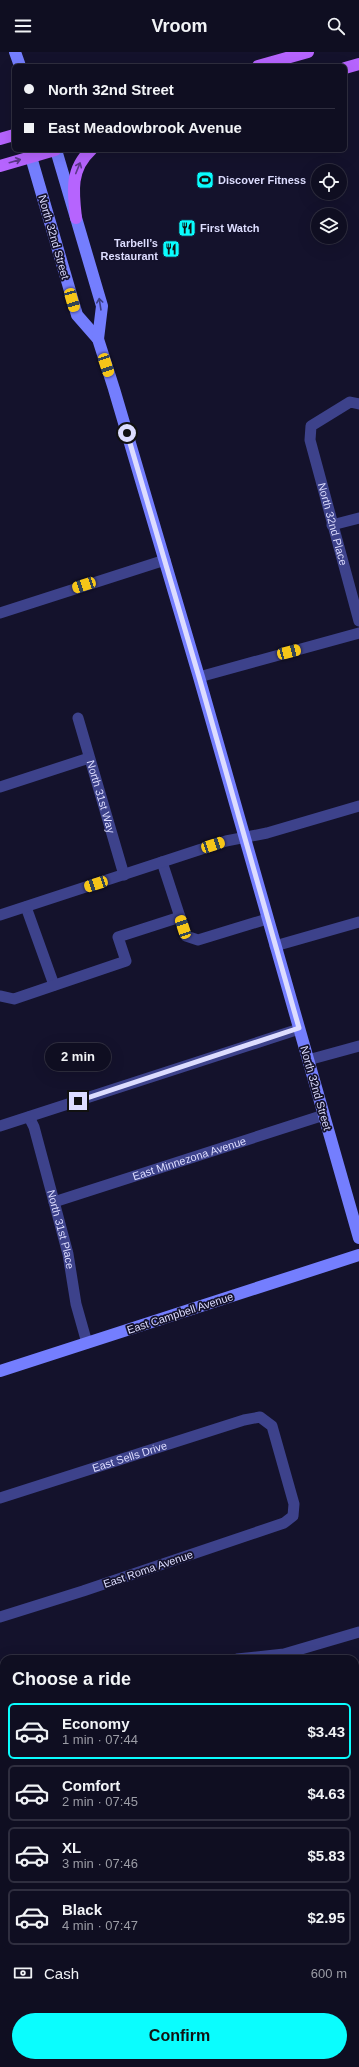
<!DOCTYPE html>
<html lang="en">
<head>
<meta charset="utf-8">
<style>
  body { margin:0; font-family:Helvetica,sans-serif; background:#1d1c2e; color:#f1f3f6; height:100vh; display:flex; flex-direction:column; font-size:15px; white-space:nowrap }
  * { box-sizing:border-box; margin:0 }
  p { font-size:13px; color:#9b9ca5 }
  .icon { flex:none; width:22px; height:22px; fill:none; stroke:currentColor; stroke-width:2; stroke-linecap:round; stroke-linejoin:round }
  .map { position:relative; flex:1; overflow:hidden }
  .sheet { position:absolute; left:0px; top:1603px; width:359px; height:412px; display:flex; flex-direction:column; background:#0f0e21; border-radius:12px 12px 0 0; box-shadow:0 4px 16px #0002,0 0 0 1px #2f2e3f }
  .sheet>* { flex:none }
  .hud { position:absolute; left:12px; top:12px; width:335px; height:88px; border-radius:6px; box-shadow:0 4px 16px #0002,0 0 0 1px #2f2e3f; display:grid; align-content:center; height:88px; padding:0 12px; background:#0f0e21 }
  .tools { position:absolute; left:311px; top:112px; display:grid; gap:8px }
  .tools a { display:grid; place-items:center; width:36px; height:36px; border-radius:50%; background:#0f0e21; box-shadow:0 4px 16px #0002,0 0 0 1px #2f2e3f; font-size:20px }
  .end { position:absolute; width:18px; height:18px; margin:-9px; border:5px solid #ddf; background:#111; box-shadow:0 0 0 2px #111 }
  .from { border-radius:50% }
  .bubble { position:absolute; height:28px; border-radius:14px; background:#0f0e21; box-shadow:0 4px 16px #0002,0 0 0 1px #2f2e3f; font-size:13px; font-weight:600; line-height:28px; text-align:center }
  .car { position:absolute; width:12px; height:24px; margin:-12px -6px; border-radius:5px; box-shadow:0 0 3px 1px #0007; background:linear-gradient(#f5c518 24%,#345 0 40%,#f5c518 0 76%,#345 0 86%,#f5c518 0) }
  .hud b { display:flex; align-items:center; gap:14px; height:38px; font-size:15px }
  .hud b+b { border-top:1px solid #2f2e3f }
  .hud i { width:10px; height:10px; background:#f1f3f6 }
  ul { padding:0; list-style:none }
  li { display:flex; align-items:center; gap:12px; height:56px; margin:0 8px 6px; padding:0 4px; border:2px solid #2f2e3f; border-radius:6px }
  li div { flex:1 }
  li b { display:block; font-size:15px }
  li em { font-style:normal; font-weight:600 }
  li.selected { border-color:#0afdfe }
  li>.icon { width:36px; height:36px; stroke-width:1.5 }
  h2 { padding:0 12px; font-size:18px; line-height:48px }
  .pay { display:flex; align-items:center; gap:10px; height:44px; padding:0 12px; font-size:15px }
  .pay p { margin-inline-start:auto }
  .button { display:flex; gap:8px; margin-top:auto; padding:8px 12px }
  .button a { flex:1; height:46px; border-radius:24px; background:#0afdfe; color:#111; font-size:16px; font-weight:600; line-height:46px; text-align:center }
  header { display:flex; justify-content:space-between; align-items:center; height:52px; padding:0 12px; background:#0f0e21; font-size:18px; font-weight:600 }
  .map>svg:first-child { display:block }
  .green { fill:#153632 }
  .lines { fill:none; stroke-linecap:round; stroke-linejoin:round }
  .street { stroke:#3d428b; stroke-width:11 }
  .secondary { stroke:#747efe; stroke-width:12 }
  .primary { stroke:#b664fe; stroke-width:12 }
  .oneway { stroke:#5d378a }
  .oneway2 { stroke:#3a3d80 }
  .route { stroke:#ddf; stroke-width:5 }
  .labels { text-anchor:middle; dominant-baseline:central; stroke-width:3.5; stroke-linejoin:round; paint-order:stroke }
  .poi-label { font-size:11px; font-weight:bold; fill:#ddf; stroke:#14122c; text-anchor:start }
  .street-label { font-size:11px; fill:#ddf; stroke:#14122c }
</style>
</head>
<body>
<header><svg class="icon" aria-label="menu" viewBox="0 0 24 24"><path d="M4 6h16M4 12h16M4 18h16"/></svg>Vroom<svg class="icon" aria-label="search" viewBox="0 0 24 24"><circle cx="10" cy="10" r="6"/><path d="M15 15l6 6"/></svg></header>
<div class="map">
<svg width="359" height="2015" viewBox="0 0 359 2015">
  <rect width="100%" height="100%" fill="#14122c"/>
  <!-- green -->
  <path class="green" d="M4 1929V2011H158L159 2015H0V1931Z"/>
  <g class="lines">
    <!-- street -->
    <g class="street">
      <path id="s1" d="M359 352 350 350 311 374 310 388 359 569"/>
      <path d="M332 473 359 466"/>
      <path d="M0 561 165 508"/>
      <path d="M199 625 359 581"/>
      <path id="s2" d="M78 666 124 823"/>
      <path d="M0 735 89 706"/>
      <path d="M162 810 180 865"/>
      <path d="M26 855 54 933"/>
      <path d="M0 863 226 789 267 781 359 754"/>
      <path d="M275 894 359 870"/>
      <path d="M1 944 14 947 126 909 118 885 180 865 186 884 198 888 267 867"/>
      <path d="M308 1008 359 994"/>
      <path id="s3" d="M29 1065 34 1075 68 1202 76 1252 87 1291"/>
      <path d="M0 1074 299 977"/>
      <path id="s4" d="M54 1150 324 1063"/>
      <path id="s5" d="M0 1446 244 1368 260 1365 272 1374 294 1452 293 1464 284 1471 83 1539 0 1565"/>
      <path d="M237 1607 284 1602 359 1580"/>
      <path d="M0 1681 4 1680"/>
      <path d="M355 1704 359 1703"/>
      <path d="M0 1801 4 1800"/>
      <path d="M355 1880 359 1879"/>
      <path d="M0 1924 4 1923"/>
      <path d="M355 1979 359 1988"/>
      <path d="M242 2011 244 2015"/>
    </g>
    <!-- secondary -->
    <g class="secondary">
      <path d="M15 0 20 14"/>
      <path d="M29 98 77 263 98 287 114 337 199 625 359 1186"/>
      <path d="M56 98 102 254 98 287"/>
      <path d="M0 1319 359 1203"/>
    </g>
    <!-- primary -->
    <g class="primary">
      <path d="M258 14 308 0"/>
      <path d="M345 16 359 12"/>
      <path d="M0 87 14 83"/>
      <path d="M0 114 55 98"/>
      <path d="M76 166C73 140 70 117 91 98"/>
    </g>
  </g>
  <!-- one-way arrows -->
  <defs><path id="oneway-shaft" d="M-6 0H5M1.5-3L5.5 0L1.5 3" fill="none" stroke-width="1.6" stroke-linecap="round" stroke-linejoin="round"/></defs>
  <g class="oneway">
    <use href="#oneway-shaft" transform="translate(15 109) rotate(-16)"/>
    <use href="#oneway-shaft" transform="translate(78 116) rotate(-68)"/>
  </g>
  <use class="oneway2" href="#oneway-shaft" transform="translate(100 252) rotate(-99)"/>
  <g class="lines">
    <!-- route -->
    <path class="route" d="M78 1049 299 976 199 625 127 381"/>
  </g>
  <!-- icons -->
  <defs>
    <symbol id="stadium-square" viewBox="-11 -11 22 22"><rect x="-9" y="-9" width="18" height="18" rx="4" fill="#0afdfe" stroke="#14122c"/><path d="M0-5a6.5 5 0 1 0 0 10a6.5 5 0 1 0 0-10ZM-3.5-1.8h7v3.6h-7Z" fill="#111"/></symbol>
    <symbol id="restaurant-square" viewBox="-11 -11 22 22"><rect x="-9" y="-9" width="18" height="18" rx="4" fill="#0afdfe" stroke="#14122c"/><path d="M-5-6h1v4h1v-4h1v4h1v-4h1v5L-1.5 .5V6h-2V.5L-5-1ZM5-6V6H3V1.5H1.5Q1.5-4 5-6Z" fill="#111"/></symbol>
  </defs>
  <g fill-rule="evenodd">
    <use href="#stadium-square" x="195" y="118" width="20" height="20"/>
    <use href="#restaurant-square" x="177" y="166" width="20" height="20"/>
    <use href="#restaurant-square" x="161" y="187" width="20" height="20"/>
  </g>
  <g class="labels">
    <!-- poi labels -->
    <g class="poi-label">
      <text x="218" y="128">Discover Fitness</text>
      <text x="200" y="176">First Watch</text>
      <text x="158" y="191" text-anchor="end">Tarbell’s<tspan x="158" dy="13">Restaurant</tspan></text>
    </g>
    <!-- street labels -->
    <g class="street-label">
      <text transform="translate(54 185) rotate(74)">North 32nd Street</text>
      <text stroke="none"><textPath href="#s1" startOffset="156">North 32nd Place</textPath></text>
      <text stroke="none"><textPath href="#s2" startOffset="82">North 31st Way</textPath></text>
      <text transform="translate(316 1036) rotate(74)">North 32nd Street</text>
      <text stroke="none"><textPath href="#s4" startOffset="142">East Minnezona Avenue</textPath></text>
      <text stroke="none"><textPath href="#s3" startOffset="117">North 31st Place</textPath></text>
      <text transform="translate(180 1261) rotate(-18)">East Campbell Avenue</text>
      <text stroke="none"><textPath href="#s5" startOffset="136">East Sells Drive</textPath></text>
      <text transform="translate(148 1517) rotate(-19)">East Roma Avenue</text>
    </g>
  </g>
</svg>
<div class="tools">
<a><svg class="icon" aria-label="locate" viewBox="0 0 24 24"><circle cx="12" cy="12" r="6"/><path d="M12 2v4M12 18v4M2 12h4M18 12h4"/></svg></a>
<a><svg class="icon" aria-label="layers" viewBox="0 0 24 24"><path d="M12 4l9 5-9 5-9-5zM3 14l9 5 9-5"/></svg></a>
</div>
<i class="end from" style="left:127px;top:381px"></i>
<i class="end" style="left:78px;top:1049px"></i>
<div class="bubble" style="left:45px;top:991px;width:66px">2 min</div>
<i class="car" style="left:72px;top:248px;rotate:164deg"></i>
<i class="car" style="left:106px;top:313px;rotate:162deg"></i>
<i class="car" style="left:84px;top:533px;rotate:252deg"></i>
<i class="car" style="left:289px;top:600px;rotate:75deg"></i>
<i class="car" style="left:213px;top:793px;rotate:72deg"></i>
<i class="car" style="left:96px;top:832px;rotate:252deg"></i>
<i class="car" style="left:183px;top:875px;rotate:342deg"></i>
<div class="hud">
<b><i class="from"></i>North 32nd Street</b>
<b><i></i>East Meadowbrook Avenue</b>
</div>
<section class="sheet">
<h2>Choose a ride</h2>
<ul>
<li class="selected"><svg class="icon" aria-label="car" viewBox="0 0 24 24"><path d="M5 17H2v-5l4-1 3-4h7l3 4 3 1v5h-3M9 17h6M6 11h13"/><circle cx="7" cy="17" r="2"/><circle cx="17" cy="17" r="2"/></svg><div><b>Economy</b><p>1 min · 07:44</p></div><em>$3.43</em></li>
<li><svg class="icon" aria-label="car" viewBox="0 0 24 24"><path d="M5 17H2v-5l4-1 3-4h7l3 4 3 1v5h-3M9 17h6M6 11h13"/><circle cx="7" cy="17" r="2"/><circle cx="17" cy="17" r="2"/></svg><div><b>Comfort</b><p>2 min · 07:45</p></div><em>$4.63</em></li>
<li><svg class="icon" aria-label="car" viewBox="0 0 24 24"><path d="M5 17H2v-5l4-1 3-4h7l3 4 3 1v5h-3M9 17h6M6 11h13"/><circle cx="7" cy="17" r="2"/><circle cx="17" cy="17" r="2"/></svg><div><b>XL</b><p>3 min · 07:46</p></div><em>$5.83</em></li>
<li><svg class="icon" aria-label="car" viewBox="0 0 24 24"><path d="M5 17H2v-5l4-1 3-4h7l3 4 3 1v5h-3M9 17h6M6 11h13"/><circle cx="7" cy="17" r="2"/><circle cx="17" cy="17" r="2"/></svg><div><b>Black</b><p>4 min · 07:47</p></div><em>$2.95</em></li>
</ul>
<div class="pay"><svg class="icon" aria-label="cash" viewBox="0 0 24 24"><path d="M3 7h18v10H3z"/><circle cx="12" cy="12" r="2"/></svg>Cash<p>600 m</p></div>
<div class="button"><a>Confirm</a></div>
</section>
</div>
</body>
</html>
